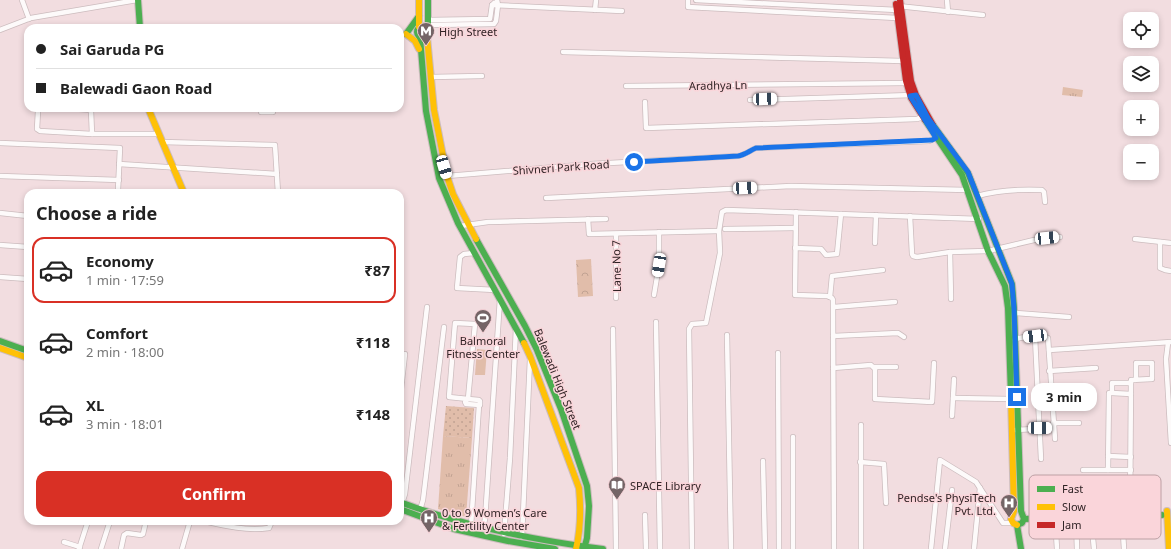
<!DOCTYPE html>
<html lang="en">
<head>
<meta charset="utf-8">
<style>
  body { margin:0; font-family:"Noto Sans",sans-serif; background:#f2f2f2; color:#222; height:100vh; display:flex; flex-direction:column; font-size:15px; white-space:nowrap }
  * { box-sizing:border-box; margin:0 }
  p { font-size:13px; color:#767676 }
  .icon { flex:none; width:22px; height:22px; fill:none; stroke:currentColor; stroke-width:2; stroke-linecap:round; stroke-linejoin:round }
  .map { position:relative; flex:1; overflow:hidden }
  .panel { position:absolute; left:24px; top:189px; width:380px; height:336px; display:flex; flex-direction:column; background:#fff; border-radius:12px; box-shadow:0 2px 6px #0003 }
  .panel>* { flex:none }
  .top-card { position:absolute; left:24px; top:24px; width:380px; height:88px; border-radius:12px; box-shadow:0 2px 6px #0003; display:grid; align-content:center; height:88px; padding:0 12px; background:#fff }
  .controls { position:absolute; left:1123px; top:12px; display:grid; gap:8px }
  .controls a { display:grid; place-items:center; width:36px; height:36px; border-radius:8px; background:#fff; box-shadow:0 2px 6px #0003; font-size:20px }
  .end { position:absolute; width:18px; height:18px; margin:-9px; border:5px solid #1a73e8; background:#fff; box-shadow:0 0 0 2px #fff }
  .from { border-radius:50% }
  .bubble { position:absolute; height:28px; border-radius:12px; background:#fff; box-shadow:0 2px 6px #0003; font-size:13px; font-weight:700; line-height:28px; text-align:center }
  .car { position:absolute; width:12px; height:24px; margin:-12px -6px; border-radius:5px; box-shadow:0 0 3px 1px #0007; background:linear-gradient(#fff 24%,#345 0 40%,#fff 0 76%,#345 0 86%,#fff 0) }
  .top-card b { display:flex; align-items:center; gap:14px; height:38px; font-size:15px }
  .top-card b+b { border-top:1px solid #e0e0e0 }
  .top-card i { width:10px; height:10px; background:#222 }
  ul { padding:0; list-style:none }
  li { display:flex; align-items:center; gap:12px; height:66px; margin:0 8px 6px; padding:0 4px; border:2px solid transparent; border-radius:12px }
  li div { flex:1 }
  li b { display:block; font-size:15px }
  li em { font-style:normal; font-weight:700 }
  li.current { border-color:#d93025 }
  li>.icon { width:36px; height:36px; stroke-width:1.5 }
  h2 { padding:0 12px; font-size:18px; line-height:48px }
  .action { display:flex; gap:8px; margin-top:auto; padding:8px 12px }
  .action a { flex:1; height:46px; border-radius:12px; background:#d93025; color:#fff; font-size:16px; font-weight:700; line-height:46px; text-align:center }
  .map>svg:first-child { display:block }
  .grass { fill:url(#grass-tufts) }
  .park { fill:url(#park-crowns) }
  .garden { fill:url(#garden-dots) }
  .pitch { fill:#e1bdaa }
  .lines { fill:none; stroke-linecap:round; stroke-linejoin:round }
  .street-casing { stroke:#ccbcbe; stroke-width:6 }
  .fast-casing { stroke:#ccbcbe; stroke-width:8 }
  .slow-casing { stroke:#ccbcbe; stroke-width:8 }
  .jam-casing { stroke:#ccbcbe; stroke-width:8 }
  .street { stroke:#fdfafa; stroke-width:4.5 }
  .fast { stroke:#4caf50; stroke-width:6 }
  .slow { stroke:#ffc107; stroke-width:6 }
  .jam { stroke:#c62828; stroke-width:6 }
  .route { stroke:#1a73e8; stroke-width:5 }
  .labels { text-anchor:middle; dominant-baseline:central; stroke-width:3; stroke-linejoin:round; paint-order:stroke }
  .poi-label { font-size:11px; fill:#302325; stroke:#fad5da; text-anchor:start }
  .street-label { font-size:11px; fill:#302325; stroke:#fad5da }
  .key { fill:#fad5da; stroke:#bda0a4; stroke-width:1 }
  .key-label { font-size:11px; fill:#302325 }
</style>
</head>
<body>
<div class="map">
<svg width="1171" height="549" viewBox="0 0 1171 549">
  <defs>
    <pattern id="grass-tufts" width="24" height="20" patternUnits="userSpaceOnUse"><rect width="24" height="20" fill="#e1bdaa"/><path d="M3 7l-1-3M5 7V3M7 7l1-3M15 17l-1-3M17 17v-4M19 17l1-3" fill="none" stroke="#c1a292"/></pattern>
    <pattern id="park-crowns" width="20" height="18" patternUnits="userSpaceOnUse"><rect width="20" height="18" fill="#e1bdaa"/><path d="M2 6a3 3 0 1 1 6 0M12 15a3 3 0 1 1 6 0" fill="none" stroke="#c1a292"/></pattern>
    <pattern id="garden-dots" width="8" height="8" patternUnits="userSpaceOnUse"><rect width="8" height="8" fill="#e1bdaa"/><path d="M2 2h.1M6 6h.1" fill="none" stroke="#c1a292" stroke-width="1.8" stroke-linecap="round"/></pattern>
  </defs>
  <rect width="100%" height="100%" fill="#f2dde0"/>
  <!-- grass -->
  <g class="grass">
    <path d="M1063 87 1083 90 1082 97 1062 95Z"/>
    <path d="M443 436 472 438 466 517 438 509Z"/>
  </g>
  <!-- park -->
  <path class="park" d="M591 259 593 296 578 297 576 260Z"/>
  <!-- garden -->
  <path class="garden" d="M446 406 474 408 472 438 443 436Z"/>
  <!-- pitch -->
  <path class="pitch" d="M477 349 487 350 485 375H475Z"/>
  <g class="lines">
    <defs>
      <g id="street">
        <path d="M22 0 29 19"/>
        <path d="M688 0V7L897 18"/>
        <path d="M696 0 897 10"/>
        <path d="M947 0 948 12"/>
        <path d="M492 5 622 11"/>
        <path d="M898 6 983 15"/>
        <path d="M595 10 596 0"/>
        <path d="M429 20 490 19 492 5 494 3"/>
        <path d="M428 25 494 24 496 21 498 5 497 0"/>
        <path d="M0 30 31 18 137 0"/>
        <path d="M563 52 903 61"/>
        <path d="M431 77 482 76"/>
        <path d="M626 86 906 83"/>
        <path d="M750 100 913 95"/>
        <path d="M645 102 646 128 917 119 923 117"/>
        <path d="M40 108 38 111 37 129 40 131 92 134H159"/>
        <path d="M67 108 91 110 92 134"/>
        <path d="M261 112H273L272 108"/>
        <path d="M162 142 275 145 278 193"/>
        <path d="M0 143 120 148 118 190 119 193"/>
        <path d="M119 164 277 174"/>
        <path d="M0 176 119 180"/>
        <path d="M447 176 591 164 738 156C745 155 749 151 756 148L929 141 936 138"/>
        <path d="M977 196C999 190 1020 189 1042 190L1044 192 1045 202"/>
        <path d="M546 198 791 186 968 190"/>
        <path d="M796 212 795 295 827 296 832 298 833 300 834 549"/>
        <path d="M0 213 28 216"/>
        <path d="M910 216 912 254 913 256 917 257 950 252 988 251 1034 240 1060 237"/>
        <path d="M588 219 589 234 719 231"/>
        <path d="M460 226 488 222 606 219"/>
        <path d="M725 229 795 228"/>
        <path d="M616 234V298"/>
        <path d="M1135 239 1171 243"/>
        <path d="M1160 242V268L1165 270 1171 271"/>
        <path d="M875 243 876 215"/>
        <path d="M0 245 28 247"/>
        <path d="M795 248 821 249 826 255 837 254 841 214"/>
        <path d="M950 252 951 299"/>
        <path d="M474 253 464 254 460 257 457 288 495 290"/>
        <path d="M0 277 28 279"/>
        <path d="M654 295 659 265V232"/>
        <path d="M830 297 832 276 883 270"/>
        <path d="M834 307 895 302"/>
        <path d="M1015 313 1069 317"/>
        <path d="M656 322 660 549"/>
        <path d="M455 323 475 324 468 399 449 397Z"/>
        <path d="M613 329 616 549"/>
        <path d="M727 335 731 549"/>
        <path d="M833 336 898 333 904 337"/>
        <path d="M1035 337 1041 459"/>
        <path d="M1013 339C1024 338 1038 333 1048 338L1055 439"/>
        <path d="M1168 343 1166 359 1171 443"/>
        <path d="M1049 350 1171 342"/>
        <path d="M778 353 779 549"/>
        <path d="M874 367H896"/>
        <path d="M833 368 871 365 875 369V399L932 402 934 363"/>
        <path d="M1049 371 1096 368"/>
        <path d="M1131 394 1112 393V383H1131"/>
        <path d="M400 398 405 354"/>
        <path d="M953 398 1011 399"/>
        <path d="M468 399 479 400 480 401V405L466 404 465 402Z"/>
        <path d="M952 416 954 379"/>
        <path d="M1053 423H1079"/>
        <path d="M861 425V549"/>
        <path d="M1015 430 1053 428"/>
        <path d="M1108 456 1131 457"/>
        <path d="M763 461 765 549"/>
        <path d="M860 462 884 464 886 503"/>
        <path d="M1083 470H1131"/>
        <path d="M1108 470 1109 393"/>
        <path d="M402 503 405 494 427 307"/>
        <path d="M420 510 423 500 444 327"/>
        <path d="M645 515 646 549"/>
        <path d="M1122 516 1124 549"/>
        <path d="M1130 516 1131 380 1152 379V363H1136V380"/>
        <path d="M1055 517 1057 549"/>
        <path d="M1091 517 1094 549"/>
        <path d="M203 521C225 526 246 531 269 528L272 521"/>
        <path d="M471 526 479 405"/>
        <path d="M483 529 485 519 500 299"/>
        <path d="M504 534 510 458 516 328"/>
        <path d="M522 537 530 359"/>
        <path d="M64 542 80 547"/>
        <path d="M79 549 88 521"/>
        <path d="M101 549 110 521"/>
        <path d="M121 549 124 535 127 533 141 535 143 534 146 521"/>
        <path d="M182 549 190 521"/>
        <path d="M692 549 689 329 692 324 706 323 720 253 719 231 722 212 726 210 979 219"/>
        <path d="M793 549V437"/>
        <path d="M931 549 940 460 976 482 1003 523H1013"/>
        <path d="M945 549 952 490"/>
        <path d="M974 549 980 488"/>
        <path d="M1077 549 1076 520H1081"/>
      </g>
      <g id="fast">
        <path d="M138 0 140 28"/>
        <path d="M428 0V27"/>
        <circle cx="423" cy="32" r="6"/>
        <path d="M406 34 419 16"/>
        <path d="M420 37 426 111 439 178 458 223 524 343"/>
        <path d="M925 120 962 175 988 251 1005 286 1008 308 1011 397"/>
        <path d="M933 125 968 173 1012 284 1014 308 1021 511 1024 519 1022 523 1017 525"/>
        <path d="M476 239 525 326 537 350 561 409 587 486 589 506 587 538 584 549"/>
        <path d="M0 341 28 351"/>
        <path d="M400 502C466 527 533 540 603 549"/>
        <path d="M400 509 454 529 508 541 555 549"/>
        <path d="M1024 519 1162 515"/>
        <path d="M1017 525 1021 549"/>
      </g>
      <g id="slow">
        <path d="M419 0V27"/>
        <path d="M406 34 415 41 419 49"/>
        <path d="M427 37 434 110 447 176 453 194 476 239"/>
        <path d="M148 108 184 193"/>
        <path d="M524 343 530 356 579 488C581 509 581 528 576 549"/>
        <path d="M0 348 28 358"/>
        <path d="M1011 397 1014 511 1011 519 1013 523 1017 525"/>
        <path d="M1167 511 1169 549"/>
      </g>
      <g id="jam">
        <path d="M900 0 911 81 916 95 933 125"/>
        <path d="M896 4 906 81 911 98 925 120"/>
      </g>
    </defs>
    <!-- street casing -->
    <use href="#street" class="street-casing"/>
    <!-- fast casing -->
    <use href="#fast" class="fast-casing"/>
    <!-- slow casing -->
    <use href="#slow" class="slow-casing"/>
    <!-- jam casing -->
    <use href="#jam" class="jam-casing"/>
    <!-- street -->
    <use href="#street" class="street"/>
    <!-- fast -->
    <use href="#fast" class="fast"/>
    <!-- slow -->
    <use href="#slow" class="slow"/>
    <!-- jam -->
    <use href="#jam" class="jam"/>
  </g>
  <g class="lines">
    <!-- route -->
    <path class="route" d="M634 162 738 156C745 155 749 151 756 148L932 140 936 138 910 96 916 95 928 118 968 172 1012 284 1014 308 1017 397"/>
  </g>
  <!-- icons -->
  <defs>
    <symbol id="metro-pin" viewBox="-11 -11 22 30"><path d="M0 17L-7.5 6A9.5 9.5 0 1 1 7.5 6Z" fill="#746466" stroke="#fad5da"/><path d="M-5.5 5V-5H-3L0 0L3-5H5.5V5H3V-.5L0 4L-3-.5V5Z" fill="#fff"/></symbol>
    <symbol id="stadium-pin" viewBox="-11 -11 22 30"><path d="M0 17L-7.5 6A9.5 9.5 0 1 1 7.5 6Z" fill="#746466" stroke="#fad5da"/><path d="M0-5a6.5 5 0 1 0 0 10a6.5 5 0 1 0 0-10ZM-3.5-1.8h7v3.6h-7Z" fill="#fff"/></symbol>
    <symbol id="library-pin" viewBox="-11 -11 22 30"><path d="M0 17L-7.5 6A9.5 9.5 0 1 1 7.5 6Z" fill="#746466" stroke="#fad5da"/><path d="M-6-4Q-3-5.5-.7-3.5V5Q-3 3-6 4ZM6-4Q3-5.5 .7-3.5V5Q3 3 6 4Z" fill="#fff"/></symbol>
    <symbol id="hospital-pin" viewBox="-11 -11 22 30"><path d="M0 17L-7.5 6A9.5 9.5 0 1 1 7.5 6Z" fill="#746466" stroke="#fad5da"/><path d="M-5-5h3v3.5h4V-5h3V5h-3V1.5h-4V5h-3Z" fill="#fff"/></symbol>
  </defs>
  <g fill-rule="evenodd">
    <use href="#metro-pin" x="416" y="21" width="20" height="27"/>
    <use href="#stadium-pin" x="473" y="308" width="20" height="27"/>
    <use href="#library-pin" x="607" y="475" width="20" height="27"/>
    <use href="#hospital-pin" x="999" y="493" width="20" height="27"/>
    <use href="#hospital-pin" x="419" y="508" width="20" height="27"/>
  </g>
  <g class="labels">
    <!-- poi labels -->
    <g class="poi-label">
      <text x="439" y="31">High Street</text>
      <text x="483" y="340" text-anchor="middle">Balmoral<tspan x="483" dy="13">Fitness Center</tspan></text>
      <text x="630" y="485">SPACE Library</text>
      <text x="996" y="497" text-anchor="end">Pendse's PhysiTech<tspan x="996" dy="13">Pvt. Ltd.</tspan></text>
      <text x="442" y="512">0 to 9 Women’s Care<tspan x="442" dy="13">&amp; Fertility Center</tspan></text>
    </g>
    <!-- street labels -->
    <g class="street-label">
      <text transform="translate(718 85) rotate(-1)">Aradhya Ln</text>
      <text transform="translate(561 167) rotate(-4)">Shivneri Park Road</text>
      <text transform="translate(616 266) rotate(-91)">Lane No 7</text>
      <text transform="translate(558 379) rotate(68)">Balewadi High Street</text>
    </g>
  </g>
  <!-- legend -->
  <rect x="1029" y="475" width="132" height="64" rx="6" class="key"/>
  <rect x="1037" y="486" width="18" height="6" fill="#4caf50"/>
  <rect x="1037" y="504" width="18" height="6" fill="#ffc107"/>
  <rect x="1037" y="522" width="18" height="6" fill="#c62828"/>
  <g class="key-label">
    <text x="1062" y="493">Fast</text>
    <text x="1062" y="511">Slow</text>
    <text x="1062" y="529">Jam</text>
  </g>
</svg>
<div class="controls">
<a><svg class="icon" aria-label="locate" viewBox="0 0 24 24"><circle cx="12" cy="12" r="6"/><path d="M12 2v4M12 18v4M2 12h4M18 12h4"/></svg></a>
<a><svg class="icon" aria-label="layers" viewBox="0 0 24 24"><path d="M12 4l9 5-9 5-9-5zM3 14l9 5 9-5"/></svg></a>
<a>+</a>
<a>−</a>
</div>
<i class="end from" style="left:634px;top:162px"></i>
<i class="end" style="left:1017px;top:397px"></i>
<div class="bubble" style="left:1031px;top:383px;width:66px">3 min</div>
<i class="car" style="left:765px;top:99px;rotate:88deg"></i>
<i class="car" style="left:444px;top:167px;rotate:164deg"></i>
<i class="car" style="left:745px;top:188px;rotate:87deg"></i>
<i class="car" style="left:1047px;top:238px;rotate:84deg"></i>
<i class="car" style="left:659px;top:265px;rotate:189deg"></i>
<i class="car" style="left:1035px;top:336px;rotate:263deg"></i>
<i class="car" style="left:1040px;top:428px;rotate:90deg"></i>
<div class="top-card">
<b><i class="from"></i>Sai Garuda PG</b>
<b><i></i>Balewadi Gaon Road</b>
</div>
<section class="panel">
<h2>Choose a ride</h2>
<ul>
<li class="current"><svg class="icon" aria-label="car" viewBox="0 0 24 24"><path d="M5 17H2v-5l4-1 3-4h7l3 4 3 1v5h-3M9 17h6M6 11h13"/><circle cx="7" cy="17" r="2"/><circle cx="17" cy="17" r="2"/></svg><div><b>Economy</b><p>1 min · 17:59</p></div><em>₹87</em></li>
<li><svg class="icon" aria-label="car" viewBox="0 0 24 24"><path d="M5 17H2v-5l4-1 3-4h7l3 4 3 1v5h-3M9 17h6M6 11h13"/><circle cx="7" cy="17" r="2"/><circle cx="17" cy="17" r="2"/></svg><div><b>Comfort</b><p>2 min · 18:00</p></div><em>₹118</em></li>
<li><svg class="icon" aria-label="car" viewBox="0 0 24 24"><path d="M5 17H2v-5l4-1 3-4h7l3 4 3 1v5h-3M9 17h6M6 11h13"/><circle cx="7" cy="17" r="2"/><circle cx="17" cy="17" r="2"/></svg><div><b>XL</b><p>3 min · 18:01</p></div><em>₹148</em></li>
</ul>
<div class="action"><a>Confirm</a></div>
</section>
</div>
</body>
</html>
